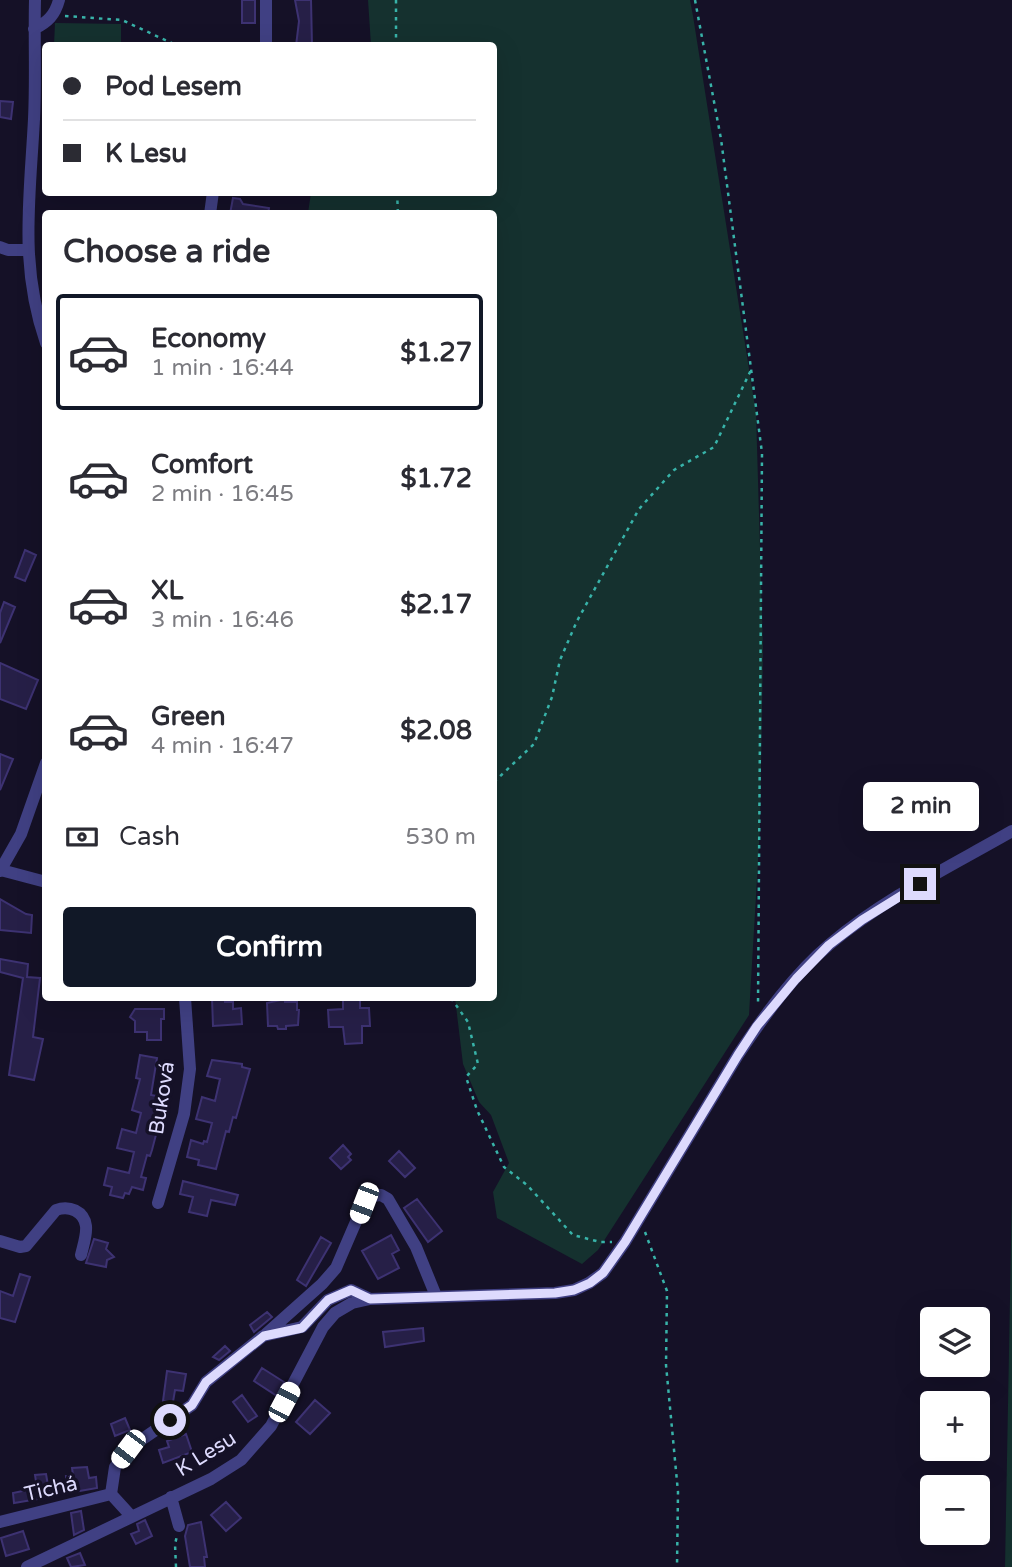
<!DOCTYPE html>
<meta charset="utf-8">
<style>
:root{--surface:#fff;--page:#f2f2f3;--text:#2b2b33;--muted:#7c7c81;--line:#e1e1e2;--accent:#111827}
body{margin:0;font-family:"Varela Round",sans-serif;background:var(--page);color:var(--text);height:100vh;display:flex;flex-direction:column;font-size:26px;white-space:nowrap}
*{box-sizing:border-box;margin:0}
p{font-size:23px;color:var(--muted)}
.icon{flex:none;width:38px;height:38px;fill:none;stroke:currentColor;stroke-width:2;stroke-linecap:round;stroke-linejoin:round}
.map{position:relative;flex:1;overflow:hidden}
.details{position:absolute;left:42px;top:210px;width:455px;height:791px;display:flex;flex-direction:column;background:var(--surface);border-radius:7px;box-shadow:0 7px 28px #0002}
.details>*{flex:none}
.banner{position:absolute;left:42px;top:42px;width:455px;height:154px;border-radius:7px;box-shadow:0 7px 28px #0002;display:grid;align-content:center;height:154px;padding:0 21px;background:var(--surface)}
.fabs{position:absolute;left:920px;top:1307px;display:grid;gap:14px}
.fabs a{display:grid;place-items:center;width:70px;height:70px;border-radius:7px;background:var(--surface);box-shadow:0 7px 28px #0002;font-size:35px}
.end{position:absolute;width:32px;height:32px;margin:-16px;border:9px solid #dddafd;background:#111;box-shadow:0 0 0 4px #111}
.from{border-radius:50%}
.bubble{position:absolute;height:49px;border-radius:7px;background:var(--surface);box-shadow:0 7px 28px #0002;font-size:23px;font-weight:700;line-height:49px;text-align:center}
.car{position:absolute;width:21px;height:42px;margin:-21px -10px;border-radius:9px;box-shadow:0 0 5px 2px #0007;background:linear-gradient(#fff 24%,#345 0 40%,#fff 0 76%,#345 0 86%,#fff 0)}
.banner b{display:flex;align-items:center;gap:24px;height:66px;font-size:26px}
.banner b+b{border-top:2px solid var(--line)}
.banner i{width:18px;height:18px;background:var(--text)}
ul{padding:0;list-style:none}
li{display:flex;align-items:center;gap:21px;height:116px;margin:0 14px 10px;padding:0 7px;border:4px solid transparent;border-radius:7px}
li div{flex:1}
li b{display:block;font-size:26px}
li em{font-style:normal;font-weight:700}
li.on{border-color:var(--accent)}
li>.icon{width:63px;height:63px;stroke-width:1.5}
h2{padding:0 21px;font-size:32px;line-height:84px}
.pay{display:flex;align-items:center;gap:18px;height:77px;padding:0 21px;font-size:26px}
.pay p{margin-inline-start:auto}
.cta{display:flex;gap:14px;margin-top:auto;padding:14px 21px}
.cta a{flex:1;height:80px;border-radius:7px;background:var(--accent);color:#fff;font-size:28px;font-weight:700;line-height:80px;text-align:center}
.map>svg:first-child{display:block}
.green{fill:#15312f}
.building{fill:#261f47;stroke:#3d3272;stroke-width:2}
.lines{fill:none;stroke-linecap:round;stroke-linejoin:round}
.path{stroke:#38b3a9;stroke-width:2.5;stroke-dasharray:3.5 5;stroke-linecap:butt}
.minor{stroke:#404083;stroke-width:12}
.route{stroke:#dddafd;stroke-width:9}
.labels{text-anchor:middle;dominant-baseline:central;stroke-width:7;stroke-linejoin:round;paint-order:stroke}
.street-label{font-size:21px;fill:#dddafd;stroke:#151127}
</style>
<div class="map">
<svg width="1012" height="1567" viewBox="0 0 1012 1567">
<rect width="100%" height="100%" fill="#151127"/>
<path class="green" d="M368 0H690L693 16 756 413 763 648 760 827 749 1015 598 1250 582 1264 497 1218 493 1192 509 1163 491 1115 479 1102 463 1064 455 998H494V214L308 213 311 193 494 192V46L371 45Z
M55 23 121 24V45H54Z
M1012 1190V1567H1005Z"/>
<path class="building" d="M242 0H255V23H242Z
M295 0H311L312 46H296L299 21Z
M0 101 13 102 11 119 0 117Z
M233 198 240 199 243 204 269 208 268 214H230Z
M25 550 36 555 25 581 15 577Z
M4 602 15 607 0 643V613Z
M0 663 38 680 26 709 0 699Z
M0 754 13 759 0 790Z
M0 899 26 914 32 915 31 933 0 930Z
M0 959 28 964 27 977 40 978 33 1037 43 1039 34 1080 9 1075 23 978 0 972Z
M212 998H225V1002H233V1009L241 1008 242 1024 213 1026Z
M343 998H360V1008H369L370 1026H362V1043L345 1044 343 1027H329L328 1010 343 1009Z
M285 999V1002H297V1010H299L298 1025 286 1026V1029H278L277 1026H268L267 1003Z
M135 1009H164V1019H161V1040H147V1032H135V1021L130 1017Z
M140 1055 157 1058 151 1095 162 1097 160 1103 164 1104 152 1150 150 1156 147 1155 141 1177 146 1178 143 1190 132 1187 129 1194 125 1193 123 1198 110 1195 112 1187 104 1185 108 1168 129 1173 134 1152 117 1148 122 1129 136 1133 141 1113 132 1110 140 1079 136 1078Z
M212 1060 242 1064V1067L250 1069 236 1118 233 1117 229 1132 226 1131 216 1169 198 1165 199 1160 187 1157 191 1140 203 1144 204 1141 207 1142 212 1123 196 1119 202 1097 215 1101 220 1079 207 1076Z
M343 1145 351 1154 348 1157 351 1160 341 1169 330 1158Z
M399 1151 415 1168 405 1177 389 1161Z
M183 1181 238 1195 235 1205 211 1200 207 1216 189 1212 193 1197 180 1194Z
M417 1199 442 1231 428 1242 404 1208Z
M391 1235 399 1250 392 1254 399 1268 378 1279 362 1251Z
M321 1237 331 1243 306 1286 297 1280Z
M94 1239 108 1243 106 1249 114 1257 107 1260 106 1267 86 1263Z
M20 1274 30 1277 15 1322 0 1318V1291L13 1296Z
M267 1312 272 1317 254 1332 250 1325Z
M423 1328 424 1341 385 1347 383 1332Z
M225 1346 230 1351 219 1360 213 1357Z
M262 1368 284 1382 277 1396 254 1381Z
M167 1371 186 1374 183 1391 175 1390 173 1402 163 1401Z
M242 1395 257 1416 248 1422 233 1402Z
M315 1400 330 1413 310 1434 296 1422Z
M125 1418 130 1430 115 1436 111 1424Z
M186 1434 192 1452 163 1463 159 1450 169 1447 167 1441Z
M87 1467 89 1478 96 1477 97 1488 68 1493 66 1476 73 1475 72 1468Z
M46 1474 50 1497 14 1503 13 1493 37 1488 35 1475Z
M226 1502 241 1518 226 1531 211 1515Z
M81 1511 84 1530 74 1535 71 1513Z
M145 1520 152 1536 136 1544 131 1534 139 1531 137 1524Z
M201 1522 207 1557H204L205 1567H190L185 1536 188 1525Z
M23 1531 29 1549 6 1556 1 1538Z
M80 1553 85 1565 71 1567 67 1558Z"/>
<g class="lines">
<path class="path" d="M396 0V46
M695 0 721 139 762 453 758 1005
M65 16 122 20 178 46
M397 192 398 214
M494 782 534 744 552 697 560 660 577 621 639 509 674 470 714 447 751 370
M451 998 468 1022 478 1064 466 1077 477 1110 504 1167 527 1185 573 1235 600 1242H612
M645 1232 667 1291 666 1365 678 1492 677 1567
M176 1567 175 1544 177 1536"/>
<path class="minor" d="M35 0C34 40 36 79 34 119 30 198 19 265 46 343
M34 29C48 22 55 15 59 0
M266 46V0
M210 214 213 192
M0 247 8 250H27
M1 870 46 882
M0 871 21 834 46 763
M158 1203 184 1114 190 1069 185 998
M0 1241 20 1247 26 1246 56 1210C69 1205 84 1211 86 1226 87 1235 83 1246 81 1255
M266 1334 322 1284 336 1268 364 1203 372 1196 381 1195 388 1199 416 1247 436 1296
M171 1497 179 1526
M131 1516 111 1494 115 1467 128 1449 192 1405 206 1382 263 1336 302 1327 328 1300 351 1290 370 1299
M0 1522 111 1494
M27 1567 211 1479 241 1460 271 1426 323 1327 335 1313 352 1303 370 1299 555 1293 574 1290 589 1283 603 1273 625 1242 738 1055C764 1016 794 974 830 944 885 898 951 866 1012 831"/>
</g>
<g class="lines">
<path class="route" d="M170 1420 192 1405 206 1382 264 1336 302 1328 328 1300 351 1290 370 1299 555 1293 574 1290 590 1283 603 1273 625 1242 738 1055 757 1026 796 979 829 945 862 920 920 884"/>
</g>
<g class="labels">
<g class="street-label">
<text transform="translate(162 1098) rotate(-81)">Buková</text>
<text transform="translate(206 1454) rotate(-32)">K Lesu</text>
<text transform="translate(51 1489) rotate(-13)">Tichá</text>
</g>
</g>
</svg>
<div class="fabs">
<a><svg class="icon" aria-label="layers" viewBox="0 0 24 24"><path d="M12 4l9 5-9 5-9-5zM3 14l9 5 9-5"/></svg></a>
<a>+</a>
<a>−</a>
</div>
<i class="end from" style="left:170px;top:1420px"></i>
<i class="end" style="left:920px;top:884px"></i>
<div class="bubble" style="left:863px;top:782px;width:116px">2 min</div>
<i class="car" style="left:364px;top:1203px;rotate:201deg"></i>
<i class="car" style="left:284px;top:1402px;rotate:28deg"></i>
<i class="car" style="left:128px;top:1449px;rotate:217deg"></i>
<div class="banner">
<b><i class="from"></i>Pod Lesem</b>
<b><i></i>K Lesu</b>
</div>
<section class="details">
<h2>Choose a ride</h2>
<ul>
<li class="on"><svg class="icon" aria-label="car" viewBox="0 0 24 24"><path d="M5 17H2v-5l4-1 3-4h7l3 4 3 1v5h-3M9 17h6M6 11h13"/><circle cx="7" cy="17" r="2"/><circle cx="17" cy="17" r="2"/></svg><div><b>Economy</b><p>1 min · 16:44</p></div><em>$1.27</em></li>
<li><svg class="icon" aria-label="car" viewBox="0 0 24 24"><path d="M5 17H2v-5l4-1 3-4h7l3 4 3 1v5h-3M9 17h6M6 11h13"/><circle cx="7" cy="17" r="2"/><circle cx="17" cy="17" r="2"/></svg><div><b>Comfort</b><p>2 min · 16:45</p></div><em>$1.72</em></li>
<li><svg class="icon" aria-label="car" viewBox="0 0 24 24"><path d="M5 17H2v-5l4-1 3-4h7l3 4 3 1v5h-3M9 17h6M6 11h13"/><circle cx="7" cy="17" r="2"/><circle cx="17" cy="17" r="2"/></svg><div><b>XL</b><p>3 min · 16:46</p></div><em>$2.17</em></li>
<li><svg class="icon" aria-label="car" viewBox="0 0 24 24"><path d="M5 17H2v-5l4-1 3-4h7l3 4 3 1v5h-3M9 17h6M6 11h13"/><circle cx="7" cy="17" r="2"/><circle cx="17" cy="17" r="2"/></svg><div><b>Green</b><p>4 min · 16:47</p></div><em>$2.08</em></li>
</ul>
<div class="pay"><svg class="icon" aria-label="cash" viewBox="0 0 24 24"><path d="M3 7h18v10H3z"/><circle cx="12" cy="12" r="2"/></svg>Cash<p>530 m</p></div>
<div class="cta"><a>Confirm</a></div>
</section>
</div>
